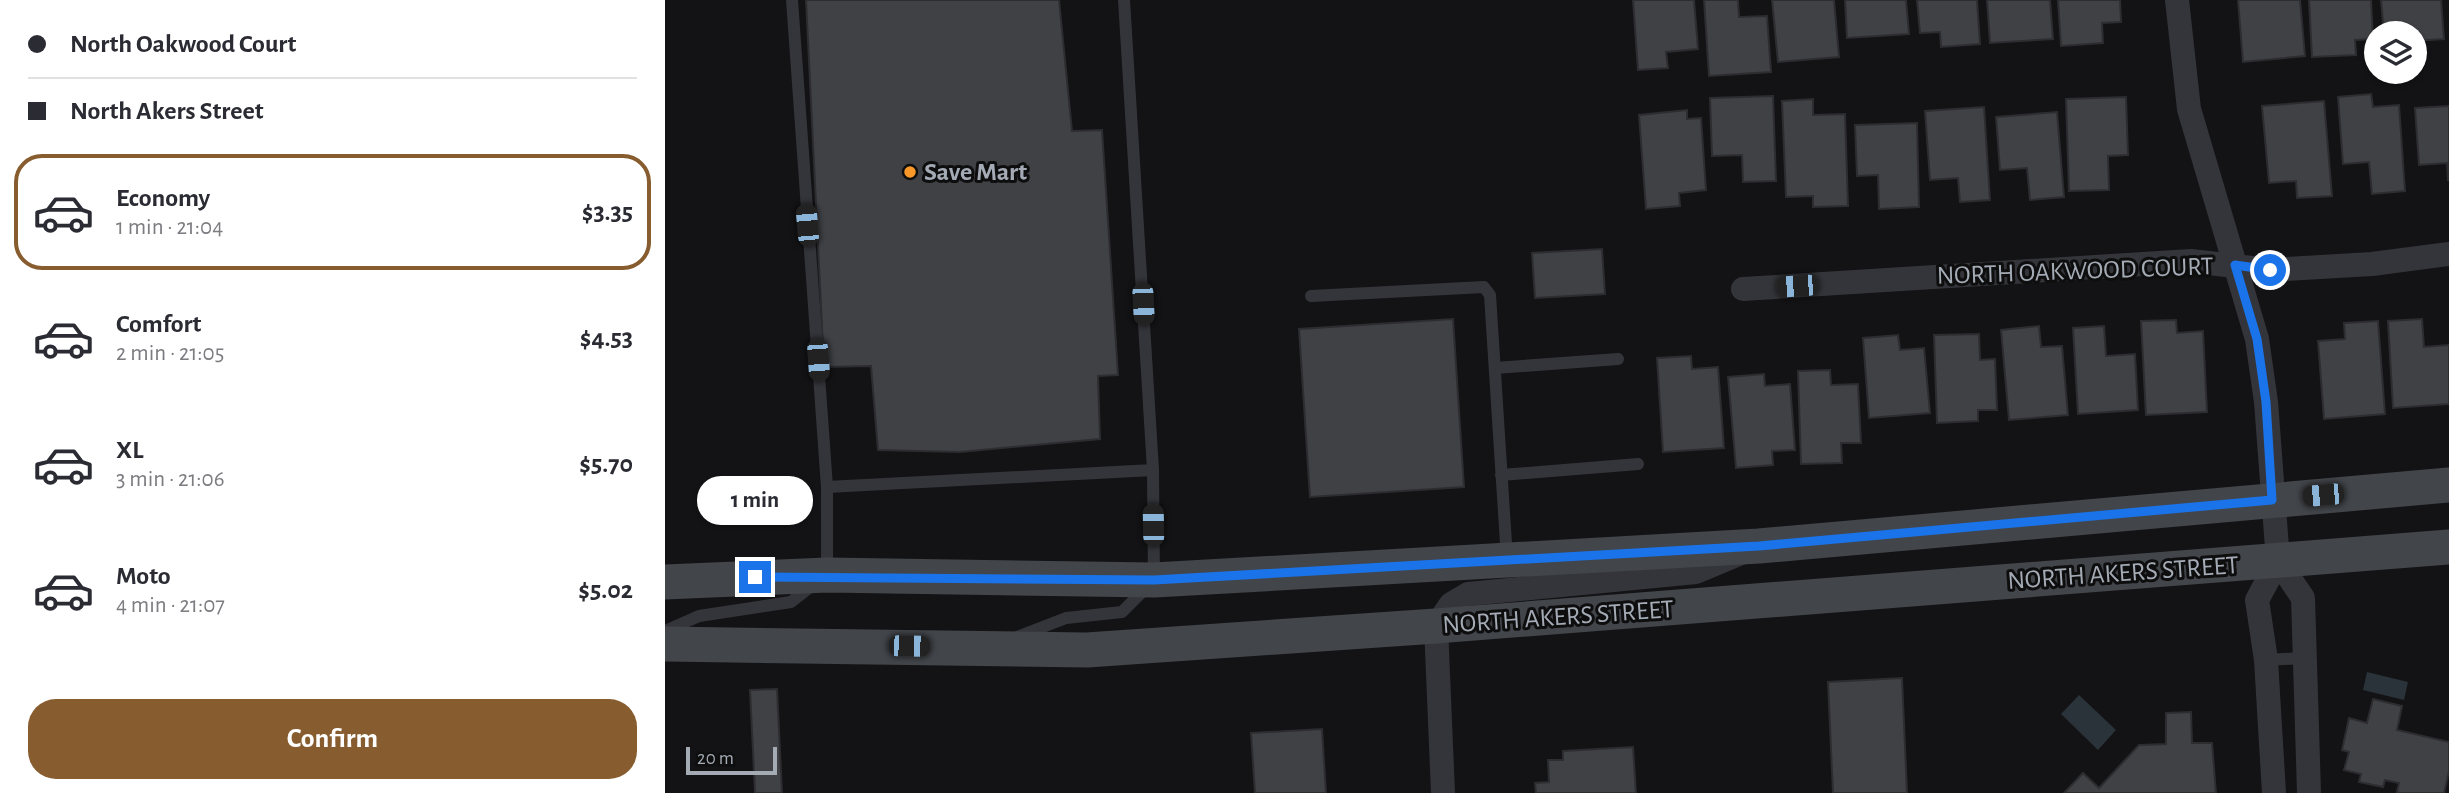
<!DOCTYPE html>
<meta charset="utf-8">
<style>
:root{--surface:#fff;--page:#f2f2f3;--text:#2b2b33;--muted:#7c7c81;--line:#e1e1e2;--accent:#875c2e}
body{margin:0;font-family:"Alegreya Sans",sans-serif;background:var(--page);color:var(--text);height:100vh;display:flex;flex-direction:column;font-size:26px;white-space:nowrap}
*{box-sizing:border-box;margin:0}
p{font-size:23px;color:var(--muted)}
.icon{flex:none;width:38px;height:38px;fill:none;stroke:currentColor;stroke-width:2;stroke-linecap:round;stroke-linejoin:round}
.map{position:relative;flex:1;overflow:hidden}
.sheet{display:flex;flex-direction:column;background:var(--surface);width:665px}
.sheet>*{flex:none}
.hud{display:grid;align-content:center;height:154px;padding:0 28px;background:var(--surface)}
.buttons{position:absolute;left:1699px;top:21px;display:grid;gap:14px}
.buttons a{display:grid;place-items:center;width:63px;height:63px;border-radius:50%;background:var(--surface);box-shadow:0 2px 5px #0004;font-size:35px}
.scale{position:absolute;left:21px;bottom:18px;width:91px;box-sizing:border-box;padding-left:7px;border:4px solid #a4abb5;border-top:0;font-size:19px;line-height:24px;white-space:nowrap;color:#a4abb5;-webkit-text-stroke:5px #0e0e0f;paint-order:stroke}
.end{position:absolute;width:32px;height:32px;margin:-16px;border:9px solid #1a73e8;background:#fff;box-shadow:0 0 0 4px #fff}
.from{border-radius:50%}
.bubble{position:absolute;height:49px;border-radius:24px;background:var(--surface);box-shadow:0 2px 5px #0004;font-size:23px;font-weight:700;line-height:49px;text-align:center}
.car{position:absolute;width:21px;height:42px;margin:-21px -10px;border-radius:9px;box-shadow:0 0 5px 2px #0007;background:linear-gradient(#222 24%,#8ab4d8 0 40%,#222 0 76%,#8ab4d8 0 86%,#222 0)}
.hud b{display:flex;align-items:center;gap:24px;height:66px;font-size:26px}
.hud b+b{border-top:2px solid var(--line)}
.hud i{width:18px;height:18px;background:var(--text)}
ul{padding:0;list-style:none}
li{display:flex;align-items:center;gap:21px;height:116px;margin:0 14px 10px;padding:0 14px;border:4px solid transparent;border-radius:28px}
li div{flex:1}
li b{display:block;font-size:26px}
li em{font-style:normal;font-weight:700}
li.selected{border-color:var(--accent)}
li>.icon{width:63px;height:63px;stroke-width:1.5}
.primary-button{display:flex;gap:14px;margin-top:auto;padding:14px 28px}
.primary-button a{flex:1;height:80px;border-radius:28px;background:var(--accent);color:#fff;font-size:28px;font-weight:700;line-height:80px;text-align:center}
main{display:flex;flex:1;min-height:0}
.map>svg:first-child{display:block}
.water{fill:#293339}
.building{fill:#3f4145;stroke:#2d2d31;stroke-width:2}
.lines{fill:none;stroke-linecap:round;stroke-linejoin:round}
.service{stroke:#34353a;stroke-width:12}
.minor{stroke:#34353a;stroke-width:24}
.secondary{stroke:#42454a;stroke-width:35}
.route{stroke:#1a73e8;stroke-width:9}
.poi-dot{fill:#f89828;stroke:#0e0e0f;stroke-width:2.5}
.labels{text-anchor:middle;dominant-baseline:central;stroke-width:6;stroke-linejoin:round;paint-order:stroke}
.poi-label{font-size:26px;font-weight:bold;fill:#a4abb5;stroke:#0e0e0f;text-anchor:start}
.street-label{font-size:26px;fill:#a4abb5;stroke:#0e0e0f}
</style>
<main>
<section class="sheet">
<div class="hud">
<b><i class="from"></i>North Oakwood Court</b>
<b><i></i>North Akers Street</b>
</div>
<ul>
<li class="selected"><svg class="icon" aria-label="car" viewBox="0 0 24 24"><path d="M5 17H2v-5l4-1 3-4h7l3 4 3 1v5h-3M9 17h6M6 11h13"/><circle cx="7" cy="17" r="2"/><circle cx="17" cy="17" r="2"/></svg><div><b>Economy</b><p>1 min · 21:04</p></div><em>$3.35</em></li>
<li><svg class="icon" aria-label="car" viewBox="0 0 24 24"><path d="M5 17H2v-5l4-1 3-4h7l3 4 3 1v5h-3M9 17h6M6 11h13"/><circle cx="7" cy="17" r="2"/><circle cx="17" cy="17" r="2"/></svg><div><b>Comfort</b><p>2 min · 21:05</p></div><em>$4.53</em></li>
<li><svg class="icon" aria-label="car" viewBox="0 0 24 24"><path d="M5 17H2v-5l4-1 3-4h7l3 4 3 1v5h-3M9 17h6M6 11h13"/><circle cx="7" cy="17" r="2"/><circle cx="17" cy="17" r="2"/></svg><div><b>XL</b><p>3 min · 21:06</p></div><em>$5.70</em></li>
<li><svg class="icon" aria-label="car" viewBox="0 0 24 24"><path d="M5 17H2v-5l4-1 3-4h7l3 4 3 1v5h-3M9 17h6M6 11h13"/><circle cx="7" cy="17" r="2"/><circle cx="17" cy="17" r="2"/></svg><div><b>Moto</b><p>4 min · 21:07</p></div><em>$5.02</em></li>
</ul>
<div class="primary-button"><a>Confirm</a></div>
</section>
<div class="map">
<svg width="1784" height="793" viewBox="0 0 1784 793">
<rect width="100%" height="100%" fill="#131315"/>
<path class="water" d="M1702 672 1743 682 1739 700 1698 690Z
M1414 695 1451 730 1433 750 1396 714Z"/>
<path class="building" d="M141 0H394L407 131 437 130 453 375 433 376 435 439 295 452 213 450 206 366 159 367Z
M968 0H1029L1033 49 1001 52 1003 68 973 70Z
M1039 0H1073L1074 17 1102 16 1106 72 1044 76Z
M1107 0H1169L1174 57 1113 62Z
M1180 0H1241L1244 34 1182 38Z
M1252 0H1312L1315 44 1276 47 1275 32 1255 33Z
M1322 0H1385L1388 39 1325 43Z
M1393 0H1455L1456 22 1437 23 1438 43 1396 46Z
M1573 0H1635L1640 56 1578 62Z
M1644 0H1706L1708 39 1690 40 1691 55 1647 57Z
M1716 0H1776L1779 39 1750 41V33H1719Z
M1706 94 1708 107 1734 105 1740 191 1707 194 1704 162 1678 164 1673 97Z
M1108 96 1111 181 1078 182 1077 155 1047 156 1045 98Z
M1461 97 1463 155 1443 156 1444 190 1404 191 1401 99Z
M1148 99V115L1180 114 1183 206 1148 207V196L1121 197 1117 101Z
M1659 101 1667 196 1632 198 1631 181 1604 183 1597 106Z
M1784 106V180H1783L1782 163 1754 165 1750 108Z
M1319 107 1325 200 1295 202 1293 178 1265 180 1260 111Z
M1022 110V119L1036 118 1041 190 1014 193 1015 206 981 209 974 115Z
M1392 112 1399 197 1365 200 1362 168 1335 170 1331 117Z
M1252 123 1254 207 1214 209 1213 175 1192 176 1190 125Z
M937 249 940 294 870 298 867 253Z
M788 319 799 487 645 497 634 329Z
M1757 319 1759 347 1784 345V404L1728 408 1723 321Z
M1511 320 1512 333 1538 331 1542 412 1481 415 1476 321Z
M1713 321 1720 414 1659 419 1653 341 1680 339 1679 323Z
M1374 326 1376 347 1397 346 1403 415 1344 420 1336 330Z
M1439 326 1441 356 1470 354 1473 410 1413 414 1408 328Z
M1314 334 1315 360 1330 359 1332 410H1313V421L1272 423 1269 335Z
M1233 335 1235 350 1259 348 1265 413 1204 418 1198 338Z
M1026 356 1027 369 1053 367 1059 448 998 452 992 358Z
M1165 370 1166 385 1193 384 1196 443H1176L1177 463 1136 464 1133 371Z
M1099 374 1100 386 1125 384 1130 450 1107 451 1108 465 1071 468 1063 377Z
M1237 678 1242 793H1168L1163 682Z
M112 689 117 793H90L85 690Z
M1708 699 1737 706 1732 730 1784 742V771L1779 793H1735L1732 792 1734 783 1720 780 1718 787 1694 782 1696 774 1679 770 1684 752 1677 750 1684 718 1702 723Z
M1526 712 1527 743H1547L1551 793H1399L1418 773 1434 788 1474 745 1501 744V713Z
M657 729 661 793H590L586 733Z
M968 747 971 793H871L870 783 884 782 883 760H898V751Z"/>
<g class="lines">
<path class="service" d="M127 0 162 487V572
M646 296 819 287 825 295 842 559
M830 368 953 359
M836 475 973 464
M162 487 488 470
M0 631 34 616 126 602 149 584
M352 637 401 618 457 612 489 580 488 470 459 0
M1601 660 1637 658"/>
<path class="minor" d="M1512 0 1524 109 1592 339 1601 402 1613 561 1638 598 1644 793
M1078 289 1526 261 1605 270 1707 264 1784 254
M778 793 771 626 786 604 803 594 1031 572 1074 554
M1609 793 1601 660 1592 600 1613 561"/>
<path class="secondary" d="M0 582 162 575 489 580 1094 546 1784 485
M0 644 422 650 771 626 1784 547"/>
</g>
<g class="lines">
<path class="route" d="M90 577 489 580 1094 546 1607 500 1601 402 1592 339 1570 265 1605 270"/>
</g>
<circle class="poi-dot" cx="245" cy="172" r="7"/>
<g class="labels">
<g class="poi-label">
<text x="259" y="172">Save Mart</text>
</g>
<g class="street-label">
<text transform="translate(1410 271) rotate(-2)">NORTH OAKWOOD COURT</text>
<text transform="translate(1458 573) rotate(-4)">NORTH AKERS STREET</text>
<text transform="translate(893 617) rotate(-4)">NORTH AKERS STREET</text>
</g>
</g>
</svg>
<div class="buttons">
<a><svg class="icon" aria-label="layers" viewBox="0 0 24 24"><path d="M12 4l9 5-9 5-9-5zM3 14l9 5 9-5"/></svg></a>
</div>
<div class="scale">20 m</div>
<i class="end from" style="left:1605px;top:270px"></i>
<i class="end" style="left:90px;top:577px"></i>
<div class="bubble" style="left:32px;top:476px;width:116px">1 min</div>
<i class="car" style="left:142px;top:225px;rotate:355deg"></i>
<i class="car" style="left:1132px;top:286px;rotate:266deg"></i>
<i class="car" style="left:478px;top:304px;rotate:177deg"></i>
<i class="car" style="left:153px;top:360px;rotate:176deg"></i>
<i class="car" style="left:1658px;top:495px;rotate:265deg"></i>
<i class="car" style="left:488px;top:525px;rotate:359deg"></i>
<i class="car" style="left:244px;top:646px;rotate:91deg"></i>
</div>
</main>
